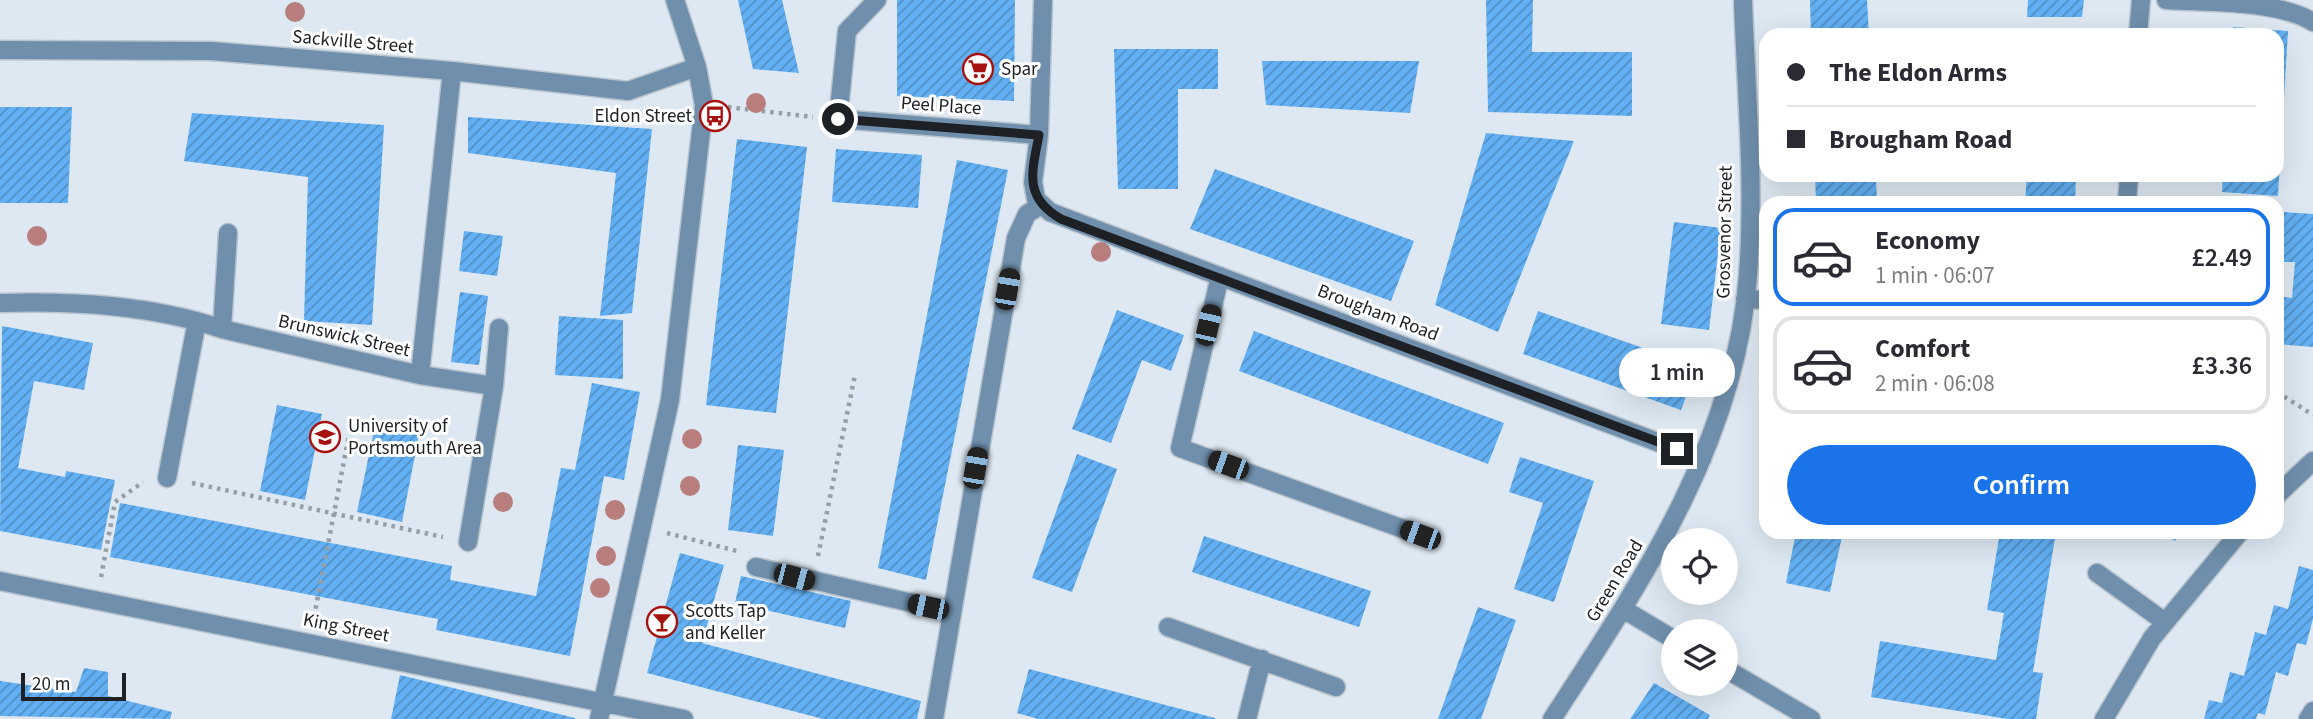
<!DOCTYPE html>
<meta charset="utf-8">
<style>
:root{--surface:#fff;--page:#f2f2f3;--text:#2b2b33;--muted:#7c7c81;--line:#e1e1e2;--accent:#1a73e8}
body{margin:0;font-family:"Source Sans 3",sans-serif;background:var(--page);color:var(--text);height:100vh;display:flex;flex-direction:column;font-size:26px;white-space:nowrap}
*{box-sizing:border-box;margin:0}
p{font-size:23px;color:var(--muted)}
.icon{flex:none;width:38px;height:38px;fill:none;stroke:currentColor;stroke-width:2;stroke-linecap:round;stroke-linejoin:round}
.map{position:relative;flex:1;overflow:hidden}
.details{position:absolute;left:1759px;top:196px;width:525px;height:343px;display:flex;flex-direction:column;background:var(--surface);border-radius:21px;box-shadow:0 7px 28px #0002}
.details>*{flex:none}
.hud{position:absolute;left:1759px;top:28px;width:525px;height:154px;border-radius:21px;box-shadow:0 7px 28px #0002;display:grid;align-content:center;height:154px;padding:0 28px;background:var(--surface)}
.controls{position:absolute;left:1661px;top:528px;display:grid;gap:14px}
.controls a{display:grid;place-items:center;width:77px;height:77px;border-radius:50%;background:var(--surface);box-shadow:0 7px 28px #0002;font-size:35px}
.scale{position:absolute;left:21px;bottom:18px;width:105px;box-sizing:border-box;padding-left:7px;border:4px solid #1d2024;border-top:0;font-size:19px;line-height:24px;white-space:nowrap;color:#1d2024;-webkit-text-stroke:5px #fff;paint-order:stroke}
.end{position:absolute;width:32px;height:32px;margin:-16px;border:9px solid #1d2024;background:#fff;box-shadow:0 0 0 4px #fff}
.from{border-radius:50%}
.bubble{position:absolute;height:49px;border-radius:24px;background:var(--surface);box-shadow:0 7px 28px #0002;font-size:23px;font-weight:600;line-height:49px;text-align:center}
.car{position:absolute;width:21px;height:42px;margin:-21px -10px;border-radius:9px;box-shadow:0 0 5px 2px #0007;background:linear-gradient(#222 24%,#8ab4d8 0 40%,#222 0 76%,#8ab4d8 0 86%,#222 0)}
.hud b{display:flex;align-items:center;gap:24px;height:66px;font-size:26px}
.hud b+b{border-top:2px solid var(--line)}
.hud i{width:18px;height:18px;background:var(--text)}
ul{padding:12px 0 0;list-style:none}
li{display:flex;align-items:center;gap:21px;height:98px;margin:0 14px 10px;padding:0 14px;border:4px solid var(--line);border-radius:21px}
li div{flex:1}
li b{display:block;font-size:26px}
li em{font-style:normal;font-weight:600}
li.on{border-color:var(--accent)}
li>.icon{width:63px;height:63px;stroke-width:1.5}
.primary-button{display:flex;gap:14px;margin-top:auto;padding:14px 28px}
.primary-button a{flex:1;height:80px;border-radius:42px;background:var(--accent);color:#fff;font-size:28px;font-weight:600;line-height:80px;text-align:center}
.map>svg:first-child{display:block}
.building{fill:url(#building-hatch)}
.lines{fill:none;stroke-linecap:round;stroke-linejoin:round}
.minor-casing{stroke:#bac4cd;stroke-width:21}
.path{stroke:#969ea6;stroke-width:4.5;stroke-dasharray:3.5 5;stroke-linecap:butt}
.minor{stroke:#6f8fac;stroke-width:18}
.tree{fill:#b87d7d}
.route{stroke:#1d2024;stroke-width:9}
.labels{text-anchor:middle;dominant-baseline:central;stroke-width:6;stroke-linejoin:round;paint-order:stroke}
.street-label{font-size:19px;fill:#1d2024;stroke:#fff}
.poi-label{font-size:19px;fill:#1d2024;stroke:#fff;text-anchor:start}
</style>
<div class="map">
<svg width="2313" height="719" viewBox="0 0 2313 719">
<defs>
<pattern id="building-hatch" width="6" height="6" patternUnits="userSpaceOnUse" patternTransform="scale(1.75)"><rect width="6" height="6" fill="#62b0f3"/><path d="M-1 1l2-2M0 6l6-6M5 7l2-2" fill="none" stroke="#508fc5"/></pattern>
</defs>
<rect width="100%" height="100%" fill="#dde8f2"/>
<path class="building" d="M738 0H782L799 73 753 69Z
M897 0H1015L1014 101 897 96Z
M1486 0H1533L1532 52H1632V116L1488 112Z
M1810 0H1867L1869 35H1811Z
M2028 0H2084L2082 17H2027Z
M2233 27 2288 31 2278 196 2222 192 2223 175H2277V35H2232Z
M1114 49H1218V89H1178V189H1118Z
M1262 61H1419L1410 113 1266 105Z
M0 107H72L68 203H0Z
M192 113 384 125 372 325 304 321 308 177 184 161Z
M468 117 652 129 632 313 600 316 616 173 468 153Z
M1486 133 1574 141 1498 332 1435 305Z
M737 139 807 147 776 413 706 405Z
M836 149 922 155 918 208 832 202Z
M957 160 1008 170 926 580 878 568Z
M1215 169 1414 241 1391 301 1190 229Z
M1815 175H1876L1877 203H1816Z
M2027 175H2076L2075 203H2025Z
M2284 212 2313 214V347L2277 344V296L2292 298 2295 262H2280Z
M1674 222 1721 228 1709 330 1661 324Z
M464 231 503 236 497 276 459 271Z
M460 292 488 296 479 365 451 362Z
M1117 310 1184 335 1171 371 1142 360 1111 443 1072 429Z
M1538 311 1697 367 1681 410 1523 354Z
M559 316 623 320V379L555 375Z
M2 326 93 343 84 390 34 381 18 468 65 477 66 471 115 480 101 550 0 531Z
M1254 331 1504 423 1488 464 1239 371Z
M592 383 640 392 624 480 604 476 570 656 436 630 438 619 110 557 120 503 452 566 450 580 536 596 561 468 575 470Z
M277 405 322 414 305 500 260 491Z
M375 426 419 435 402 522 357 512Z
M738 445 784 450 773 536 728 530Z
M1077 454 1117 469 1072 592 1032 578Z
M1520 457 1594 481 1554 602 1514 589 1543 503 1509 492Z
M1796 532H1843L1830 592 1786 583Z
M2000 532H2056L2033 672 2043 673 2036 719H2008L1871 697 1880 641 1996 660 2004 613 1987 610Z
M2162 532H2181L2175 541Z
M1204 536 1371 591 1359 627 1192 572Z
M680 553 724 565 702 643 921 701 917 719H823L647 673Z
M2299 566 2313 570V619L2306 645 2297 643 2288 676 2276 672 2265 715 2258 713 2256 719H2204L2209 700 2222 703 2230 672 2244 676 2255 632 2266 635 2274 605 2288 609Z
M741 576 851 601 845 628 735 603Z
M1478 607 1516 620 1481 719H1438Z
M84 668 108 672V696L172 712 170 719 0 716V681L76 692Z
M1029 669 1215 718V719H1038L1017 713Z
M400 675 575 718V719H391Z
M1654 683 1710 715 1708 719H1630Z"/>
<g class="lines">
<g class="minor-casing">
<path id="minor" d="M877 0 847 31 838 119 1039 135
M1043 0 1039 135 1033 182 1036 199 1050 212 1702 459
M2166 0C2209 3 2277 0 2313 22
M2138 35 2141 0
M0 50 211 51 452 71 628 91 697 67
M2127 203 2129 175
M1220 276 1180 448 1420 535
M1745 299 1766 300
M0 303C74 301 152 305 222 329L420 375 452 71
M222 329 228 233
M420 375 494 386
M167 478 197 321
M2277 495 2313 461
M468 542 494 386 499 328
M756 567 951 612
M2097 573 2165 622
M0 581 684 719
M1623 609 1673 639
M1168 627 1336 687
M1726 669 1811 719
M599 719 670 400 704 105 697 67 675 0
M934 719 1016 238 1027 214 1041 205
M1247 719 1262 659
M1552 719C1641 582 1736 443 1748 275 1755 184 1746 91 1743 0
M2104 719 2152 638 2240 532
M2308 719 2313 711"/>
</g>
<path class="path" d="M728 107 813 117
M2277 392 2313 415
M192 483 443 537
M667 533 737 551
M818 556 855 375
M101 577 115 502 143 482
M314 617 349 435"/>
<use href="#minor" class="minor"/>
</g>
<g class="tree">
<circle cx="295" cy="12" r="10"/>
<circle cx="756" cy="103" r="10"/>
<circle cx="37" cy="236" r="10"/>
<circle cx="1101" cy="252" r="10"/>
<circle cx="692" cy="439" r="10"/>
<circle cx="690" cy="486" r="10"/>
<circle cx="503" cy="502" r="10"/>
<circle cx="615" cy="510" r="10"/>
<circle cx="606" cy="556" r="10"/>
<circle cx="600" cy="588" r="10"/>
</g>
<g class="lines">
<path class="route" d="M838 119 1039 135C1032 172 1023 197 1061 219L1677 449"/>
</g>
<defs>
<g id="supermarket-ring" transform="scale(1.575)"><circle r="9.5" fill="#fff" stroke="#a71210" stroke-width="1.5"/><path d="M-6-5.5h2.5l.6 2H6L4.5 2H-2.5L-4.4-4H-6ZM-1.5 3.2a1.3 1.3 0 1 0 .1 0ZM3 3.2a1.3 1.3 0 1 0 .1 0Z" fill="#a71210"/></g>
<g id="bus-ring" transform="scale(1.575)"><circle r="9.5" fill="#fff" stroke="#a71210" stroke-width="1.5"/><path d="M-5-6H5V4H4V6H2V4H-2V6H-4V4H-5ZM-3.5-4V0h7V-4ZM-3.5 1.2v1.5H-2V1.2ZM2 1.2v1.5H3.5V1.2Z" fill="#a71210"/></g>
<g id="university-ring" transform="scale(1.575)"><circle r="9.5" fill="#fff" stroke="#a71210" stroke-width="1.5"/><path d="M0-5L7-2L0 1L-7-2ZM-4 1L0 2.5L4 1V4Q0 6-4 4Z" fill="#a71210"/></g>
<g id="bar-ring" transform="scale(1.575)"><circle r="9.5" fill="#fff" stroke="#a71210" stroke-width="1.5"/><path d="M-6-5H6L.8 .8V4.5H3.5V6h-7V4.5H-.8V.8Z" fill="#a71210"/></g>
</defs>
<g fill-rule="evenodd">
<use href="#supermarket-ring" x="978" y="69"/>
<use href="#bus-ring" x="715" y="116"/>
<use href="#university-ring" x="325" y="437"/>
<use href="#bar-ring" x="662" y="622"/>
</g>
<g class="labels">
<g class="street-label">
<text transform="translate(353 42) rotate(5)">Sackville Street</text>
<text transform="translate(941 106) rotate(4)">Peel Place</text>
<text transform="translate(1725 232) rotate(-89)">Grosvenor Street</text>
<text transform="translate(1378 313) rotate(21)">Brougham Road</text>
<text transform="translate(344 336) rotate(13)">Brunswick Street</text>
<text transform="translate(1615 581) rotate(-59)">Green Road</text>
<text transform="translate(346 628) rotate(11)">King Street</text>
</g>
<g class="poi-label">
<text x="1001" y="69">Spar</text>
<text x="692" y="116" text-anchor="end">Eldon Street</text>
<text x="348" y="426">University of<tspan x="348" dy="22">Portsmouth Area</tspan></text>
<text x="685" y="611">Scotts Tap<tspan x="685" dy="22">and Keller</tspan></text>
</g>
</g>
</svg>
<div class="controls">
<a><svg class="icon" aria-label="locate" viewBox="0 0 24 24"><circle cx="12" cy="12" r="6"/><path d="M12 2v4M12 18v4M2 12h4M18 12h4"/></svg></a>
<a><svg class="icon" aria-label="layers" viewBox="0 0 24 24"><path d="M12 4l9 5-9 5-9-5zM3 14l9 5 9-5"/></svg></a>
</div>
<div class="scale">20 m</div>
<i class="end from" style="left:838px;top:119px"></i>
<i class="end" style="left:1677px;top:449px"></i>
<div class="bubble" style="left:1619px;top:348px;width:116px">1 min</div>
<i class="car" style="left:1007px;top:289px;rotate:10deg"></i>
<i class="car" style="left:1208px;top:325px;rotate:13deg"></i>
<i class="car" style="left:1228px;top:465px;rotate:290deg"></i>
<i class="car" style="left:975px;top:468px;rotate:10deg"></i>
<i class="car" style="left:1420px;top:535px;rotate:290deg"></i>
<i class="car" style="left:794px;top:577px;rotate:105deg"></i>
<i class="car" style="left:928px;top:607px;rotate:282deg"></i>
<div class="hud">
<b><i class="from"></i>The Eldon Arms</b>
<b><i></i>Brougham Road</b>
</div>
<section class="details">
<ul>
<li class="on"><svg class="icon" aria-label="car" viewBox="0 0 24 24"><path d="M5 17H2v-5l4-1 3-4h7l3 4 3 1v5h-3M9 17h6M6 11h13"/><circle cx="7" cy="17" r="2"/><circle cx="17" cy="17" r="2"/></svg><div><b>Economy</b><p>1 min · 06:07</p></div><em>£2.49</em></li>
<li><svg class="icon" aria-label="car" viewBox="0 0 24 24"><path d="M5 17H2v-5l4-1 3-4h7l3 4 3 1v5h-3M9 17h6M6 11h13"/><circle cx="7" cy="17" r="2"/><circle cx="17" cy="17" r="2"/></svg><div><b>Comfort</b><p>2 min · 06:08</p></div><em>£3.36</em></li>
</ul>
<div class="primary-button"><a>Confirm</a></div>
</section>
</div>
